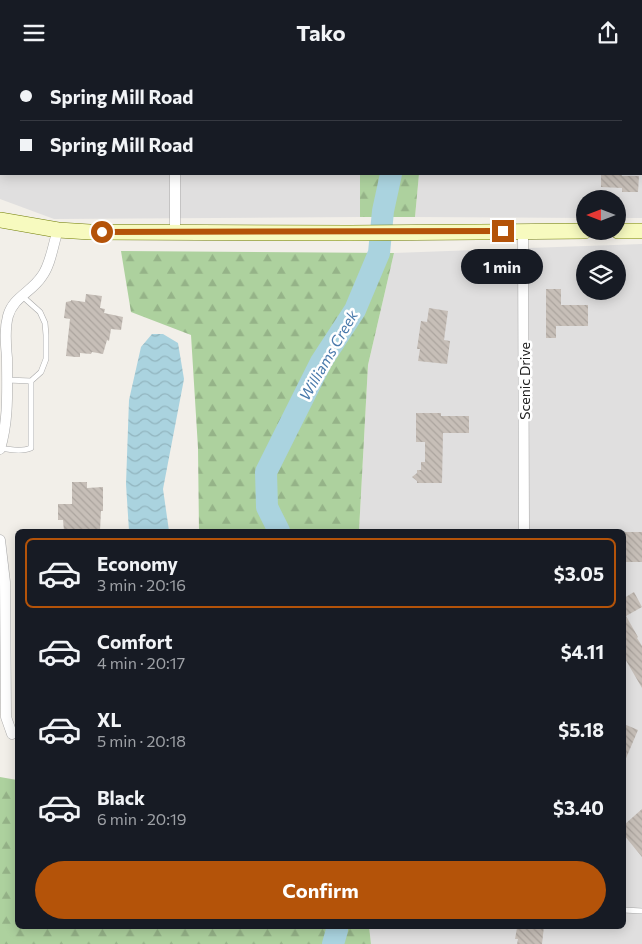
<!DOCTYPE html>
<meta charset="utf-8">
<style>
:root{--surface:#171b24;--page:#20242c;--text:#f1f3f6;--muted:#9ea1a6;--line:#363941;--accent:#b45309}
body{margin:0;font-family:Commissioner,sans-serif;background:var(--page);color:var(--text);height:100vh;display:flex;flex-direction:column;font-size:19px;white-space:nowrap}
*{box-sizing:border-box;margin:0}
p{font-size:16px;color:var(--muted)}
.icon{flex:none;width:28px;height:28px;fill:none;stroke:currentColor;stroke-width:2;stroke-linecap:round;stroke-linejoin:round}
.map{position:relative;flex:1;overflow:hidden}
.drawer{position:absolute;left:15px;top:464px;width:611px;height:400px;display:flex;flex-direction:column;background:var(--surface);border-radius:8px;box-shadow:0 2px 12px #0003}
.drawer>*{flex:none}
.banner{position:absolute;left:0px;top:0px;width:642px;height:110px;box-shadow:0 2px 12px #0003;display:grid;align-content:center;height:110px;padding:0 20px;background:var(--surface)}
.needle{width:32px;rotate:270deg}
.fabs{position:absolute;left:576px;top:125px;display:grid;gap:10px}
.fabs a{display:grid;place-items:center;width:50px;height:50px;border-radius:50%;background:var(--surface);box-shadow:0 2px 12px #0003;font-size:25px}
.end{position:absolute;width:22px;height:22px;margin:-11px;border:6px solid #b45309;background:#fff;box-shadow:0 0 0 2px #fff}
.from{border-radius:50%}
.bubble{position:absolute;height:35px;border-radius:18px;background:var(--surface);box-shadow:0 2px 12px #0003;font-size:16px;font-weight:700;line-height:35px;text-align:center}
.banner b{display:flex;align-items:center;gap:18px;height:48px;font-size:19px}
.banner b+b{border-top:1px solid var(--line)}
.banner i{width:12px;height:12px;background:var(--text)}
ul{padding:9px 0 0;list-style:none}
li{display:flex;align-items:center;gap:15px;height:70px;margin:0 10px 8px;padding:0 10px;border:2px solid transparent;border-radius:8px}
li div{flex:1}
li b{display:block;font-size:19px}
li em{font-style:normal;font-weight:700}
li.current{border-color:var(--accent)}
li>.icon{width:45px;height:45px;stroke-width:1.5}
.cta{display:flex;gap:10px;margin-top:auto;padding:10px 20px}
.cta a{flex:1;height:58px;border-radius:30px;background:var(--accent);color:#fff;font-size:20px;font-weight:700;line-height:58px;text-align:center}
header{display:flex;justify-content:space-between;align-items:center;height:65px;padding:0 20px;background:var(--surface);font-size:22px;font-weight:700}
.map>svg:first-child{display:block}
.residential{fill:#e0dfdf;fill-rule:evenodd}
.forest{fill:url(#forest-firs)}
.water{fill:url(#water-waves)}
.lines{fill:none;stroke-linecap:round;stroke-linejoin:round}
.river{stroke:#aad3df;stroke-width:22}
.building{fill:url(#building-back-hatch)}
.lane-casing{stroke:#a9a9a9;stroke-width:6}
.street-casing{stroke:#a9a9a9;stroke-width:11}
.secondary-casing{stroke:#707d05;stroke-width:16}
.lane{stroke:#fff;stroke-width:5}
.street{stroke:#fff;stroke-width:10}
.secondary{stroke:#f7fabf;stroke-width:15}
.route{stroke:#b45309;stroke-width:6}
.labels{text-anchor:middle;dominant-baseline:central;stroke-width:5;stroke-linejoin:round;paint-order:stroke}
.street-label{font-size:14px;fill:#222;stroke:#fff}
.water-label{font-size:15px;font-style:italic;fill:#4a7aab;stroke:#fff}
</style>
<header><svg class="icon" aria-label="menu" viewBox="0 0 24 24"><path d="M4 6h16M4 12h16M4 18h16"/></svg>Tako<svg class="icon" aria-label="share" viewBox="0 0 24 24"><path d="M12 15V3M7 8l5-5 5 5M5 13v7h14v-7"/></svg></header>
<div class="map">
<svg width="642" height="879" viewBox="0 0 642 879">
<defs>
<pattern id="forest-firs" width="22" height="20" patternUnits="userSpaceOnUse" patternTransform="scale(1.25)"><rect width="22" height="20" fill="#add19e"/><path d="M5 1l3.5 6h-7zM16 11l3.5 6h-7z" fill="#95b388"/></pattern>
<pattern id="water-waves" width="16" height="10" patternUnits="userSpaceOnUse" patternTransform="scale(1.25)"><rect width="16" height="10" fill="#aad3df"/><path d="M0 5q4-4 8 0t8 0" fill="none" stroke="#92b5bf"/></pattern>
<pattern id="building-back-hatch" width="6" height="6" patternUnits="userSpaceOnUse" patternTransform="scale(1.25)"><rect width="6" height="6" fill="#c7bfb8"/><path d="M-1 5l2 2M0 0l6 6M5-1l2 2" fill="none" stroke="#aba49e"/></pattern>
</defs>
<rect width="100%" height="100%" fill="#f2efe9"/>
<path class="residential" d="M0 0H360L1 1V109H360V152L54 154 0 134Z
M431 0H642V153H618V134H585V153L415 152 419 109H641V1H431Z
M642 179V879H371L369 861H624V466H359L368 300 394 188ZM585 194H618V226H585Z"/>
<path class="forest" d="M360 109H419L415 152H360Z
M121 186 394 188 368 300 359 466H199L198 383 191 270 131 247Z
M0 712 17 715 18 861H369L371 879H0Z"/>
<path class="water" d="M152 269H163L178 278 184 314 163 424 169 466H129L126 419 129 335 141 282Z"/>
<g class="lines">
<path class="river" d="M383 0 384 1
M279 466 267 442 266 407 321 297 355 245 379 188 383 146 391 109
M333 879 337 865 336 861"/>
</g>
<path class="building" d="M601 109H622V111H639L638 127H622V123L601 122Z
M546 224H561V240H588V261H556V273H546Z
M86 229 102 231 100 243 105 244 104 248 123 252 121 265 111 264 109 276 107 275 103 289 92 287 91 289 80 288V292H76L66 291 70 254 64 253 66 237 71 236V235L85 237Z
M429 243 448 246 444 275 450 276 447 299 418 296 420 284H417L421 256 427 257Z
M416 348H441V351H469V368H443L442 418H417V416L412 412 417 408V405H421V397H425V377H416Z
M72 417H87V423L103 422V446H101L100 466H64L63 455H58V439H72Z
M624 467H642V497H624Z
M634 527 642 542 626 551 638 572 637 573 642 581V623L624 592V533Z
M624 659 638 665 624 698Z
M642 744V792L624 770V760Z
M519 861H544L542 879H517L518 874H515L517 863H519Z"/>
<g class="lines">
<g class="lane-casing">
<path id="lane" d="M533 1 534 0
M7 315 31 316
M0 383C10 385 22 387 31 383V316L41 307 46 294V270L45 258 40 247 21 230
M624 845 642 846"/>
</g>
<g class="street-casing">
<path id="street" d="M175 1V0
M523 166 524 466
M175 168V109
M0 384C9 354 7 324 7 293 6 280 4 265 8 251 13 232 32 227 42 211 51 199 53 179 58 165
M0 475 5 517 6 652 12 669"/>
</g>
<g class="secondary-casing">
<path id="secondary" d="M0 155 58 165 90 167 350 168 585 166
M618 166H642"/>
</g>
<use href="#lane" class="lane"/>
<use href="#street" class="street"/>
<use href="#secondary" class="secondary"/>
</g>
<g class="lines">
<path class="route" d="M102 167 503 166"/>
</g>
<g class="labels">
<g class="street-label">
<text transform="translate(524 316) rotate(-90)">Scenic Drive</text>
</g>
<g class="water-label">
<text transform="translate(328 290) rotate(-60)">Williams Creek</text>
</g>
</g>
</svg>
<div class="fabs">
<a><svg class="needle" viewBox="-14 -14 28 28"><path d="M0-13l5 13h-10z" fill="#e53935"/><path d="M0 13l5-13h-10z" fill="#9ea1a6"/></svg></a>
<a><svg class="icon" aria-label="layers" viewBox="0 0 24 24"><path d="M12 4l9 5-9 5-9-5zM3 14l9 5 9-5"/></svg></a>
</div>
<i class="end from" style="left:102px;top:167px"></i>
<i class="end" style="left:503px;top:166px"></i>
<div class="bubble" style="left:461px;top:184px;width:82px">1 min</div>
<div class="banner">
<b><i class="from"></i>Spring Mill Road</b>
<b><i></i>Spring Mill Road</b>
</div>
<section class="drawer">
<ul>
<li class="current"><svg class="icon" aria-label="car" viewBox="0 0 24 24"><path d="M5 17H2v-5l4-1 3-4h7l3 4 3 1v5h-3M9 17h6M6 11h13"/><circle cx="7" cy="17" r="2"/><circle cx="17" cy="17" r="2"/></svg><div><b>Economy</b><p>3 min · 20:16</p></div><em>$3.05</em></li>
<li><svg class="icon" aria-label="car" viewBox="0 0 24 24"><path d="M5 17H2v-5l4-1 3-4h7l3 4 3 1v5h-3M9 17h6M6 11h13"/><circle cx="7" cy="17" r="2"/><circle cx="17" cy="17" r="2"/></svg><div><b>Comfort</b><p>4 min · 20:17</p></div><em>$4.11</em></li>
<li><svg class="icon" aria-label="car" viewBox="0 0 24 24"><path d="M5 17H2v-5l4-1 3-4h7l3 4 3 1v5h-3M9 17h6M6 11h13"/><circle cx="7" cy="17" r="2"/><circle cx="17" cy="17" r="2"/></svg><div><b>XL</b><p>5 min · 20:18</p></div><em>$5.18</em></li>
<li><svg class="icon" aria-label="car" viewBox="0 0 24 24"><path d="M5 17H2v-5l4-1 3-4h7l3 4 3 1v5h-3M9 17h6M6 11h13"/><circle cx="7" cy="17" r="2"/><circle cx="17" cy="17" r="2"/></svg><div><b>Black</b><p>6 min · 20:19</p></div><em>$3.40</em></li>
</ul>
<div class="cta"><a>Confirm</a></div>
</section>
</div>
